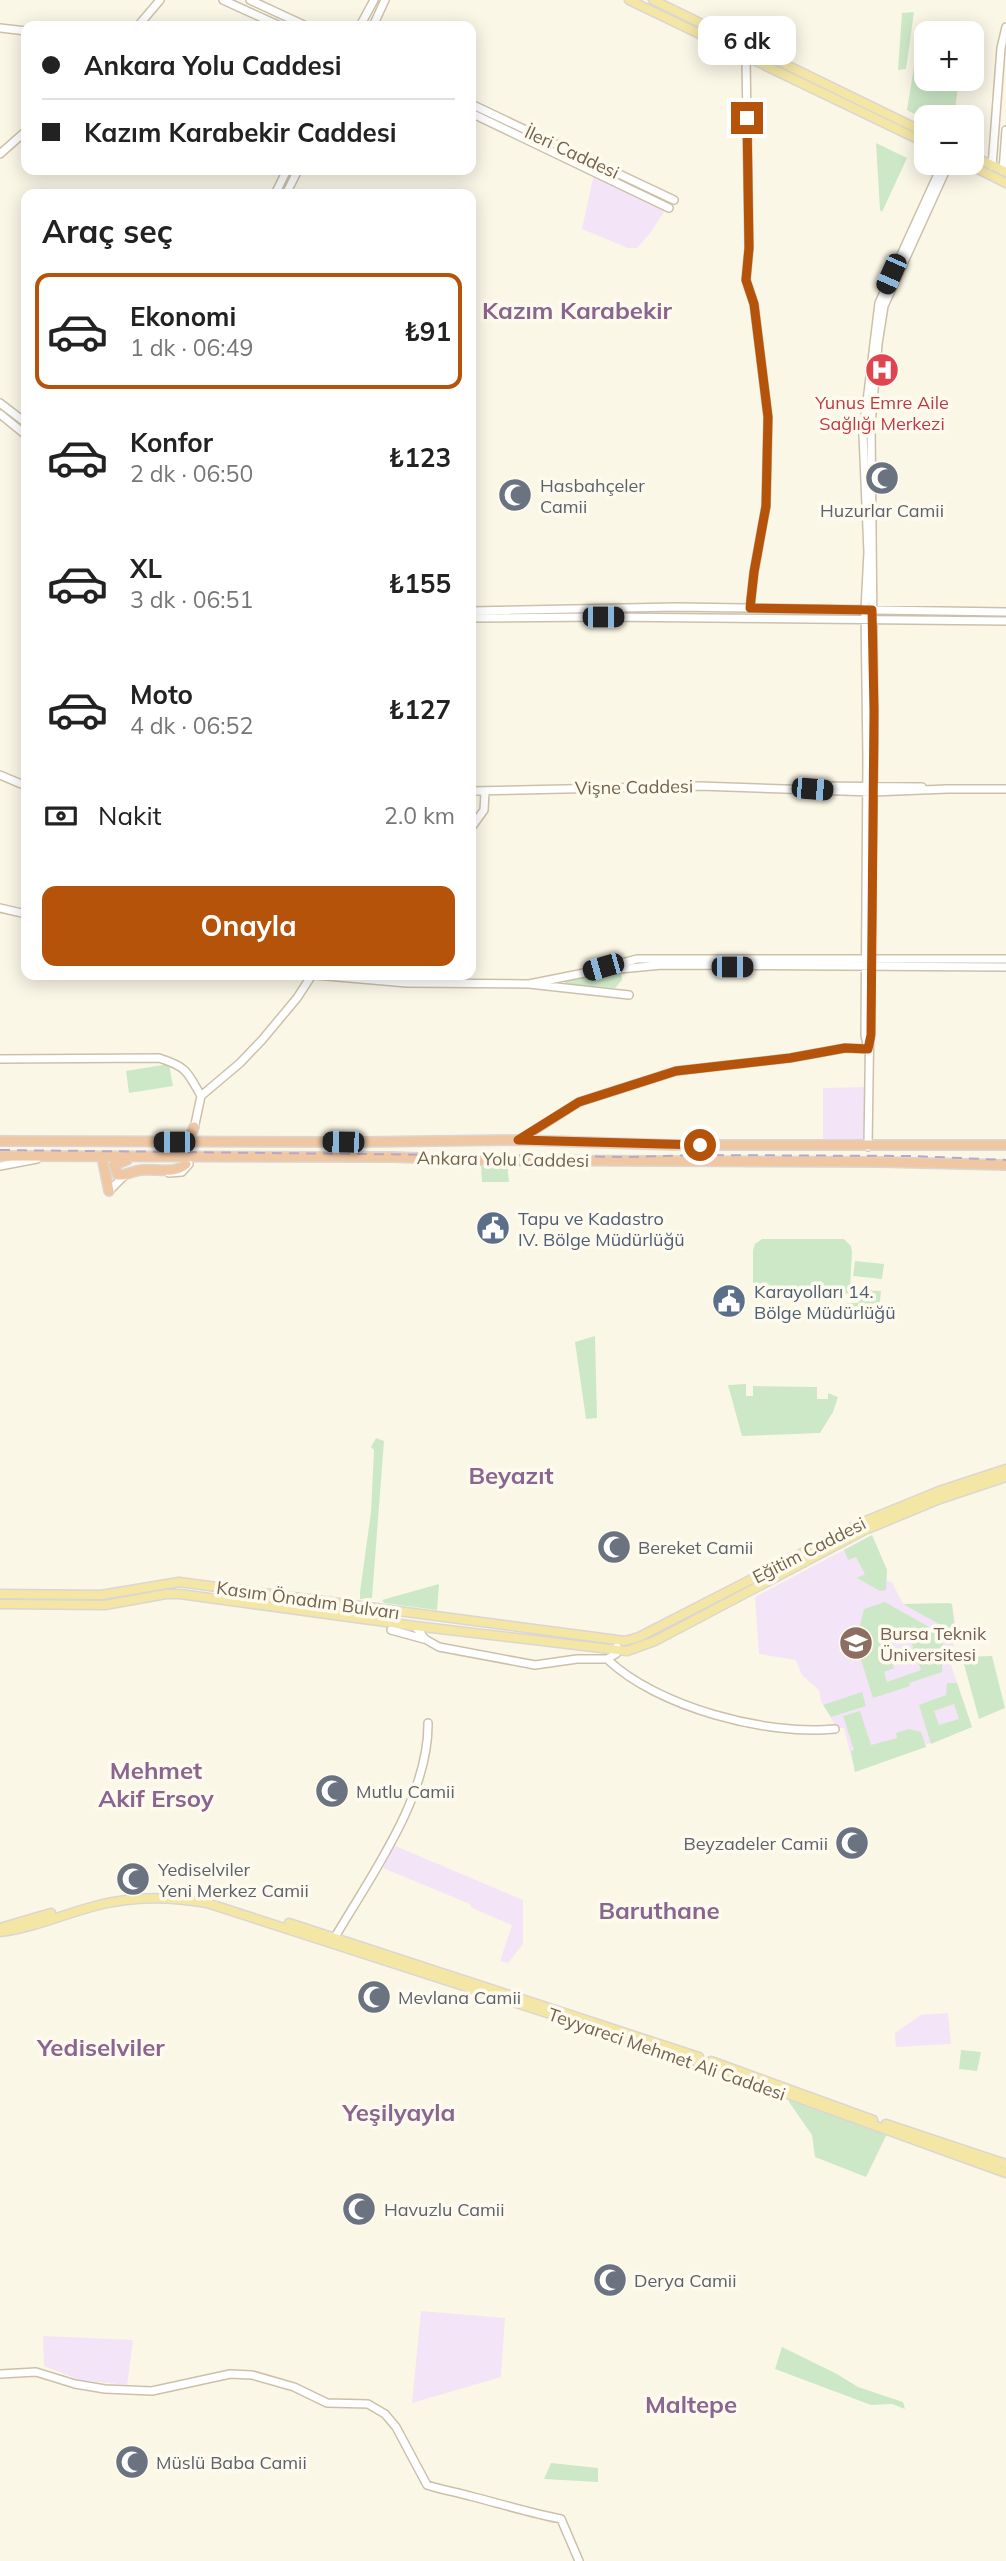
<!DOCTYPE html>
<html lang="tr">
<meta charset="utf-8">
<style>
:root{--surface:#fff;--page:#f2f2f2;--text:#222;--muted:#767676;--line:#e0e0e0;--accent:#b45309}
body{margin:0;font-family:Mulish,sans-serif;background:var(--page);color:var(--text);height:100vh;display:flex;flex-direction:column;font-size:26px;white-space:nowrap}
*{box-sizing:border-box;margin:0}
p{font-size:23px;color:var(--muted)}
.icon{flex:none;width:38px;height:38px;fill:none;stroke:currentColor;stroke-width:2;stroke-linecap:round;stroke-linejoin:round}
.map{position:relative;flex:1;overflow:hidden}
.details{position:absolute;left:21px;top:189px;width:455px;height:791px;display:flex;flex-direction:column;background:var(--surface);border-radius:14px;box-shadow:0 4px 18px #0003}
.details>*{flex:none}
.banner{position:absolute;left:21px;top:21px;width:455px;height:154px;border-radius:14px;box-shadow:0 4px 18px #0003;display:grid;align-content:center;height:154px;padding:0 21px;background:var(--surface)}
.fabs{position:absolute;left:914px;top:21px;display:grid;gap:14px}
.fabs a{display:grid;place-items:center;width:70px;height:70px;border-radius:14px;background:var(--surface);box-shadow:0 4px 18px #0003;font-size:35px}
.end{position:absolute;width:32px;height:32px;margin:-16px;border:9px solid #b45309;background:#fff;box-shadow:0 0 0 4px #fff}
.from{border-radius:50%}
.bubble{position:absolute;height:49px;border-radius:14px;background:var(--surface);box-shadow:0 4px 18px #0003;font-size:23px;font-weight:700;line-height:49px;text-align:center}
.car{position:absolute;width:21px;height:42px;margin:-21px -10px;border-radius:9px;box-shadow:0 0 5px 2px #0007;background:linear-gradient(#222 24%,#8ab4d8 0 40%,#222 0 76%,#8ab4d8 0 86%,#222 0)}
.banner b{display:flex;align-items:center;gap:24px;height:66px;font-size:26px}
.banner b+b{border-top:2px solid var(--line)}
.banner i{width:18px;height:18px;background:var(--text)}
ul{padding:0;list-style:none}
li{display:flex;align-items:center;gap:21px;height:116px;margin:0 14px 10px;padding:0 7px;border:4px solid transparent;border-radius:14px}
li div{flex:1}
li b{display:block;font-size:26px}
li em{font-style:normal;font-weight:700}
li.active{border-color:var(--accent)}
li>.icon{width:63px;height:63px;stroke-width:1.5}
h2{padding:0 21px;font-size:32px;line-height:84px}
.pay{display:flex;align-items:center;gap:18px;height:77px;padding:0 21px;font-size:26px}
.pay p{margin-inline-start:auto}
.primary-button{display:flex;gap:14px;margin-top:auto;padding:14px 21px}
.primary-button a{flex:1;height:80px;border-radius:14px;background:var(--accent);color:#fff;font-size:28px;font-weight:700;line-height:80px;text-align:center}
.map>svg:first-child{display:block}
.education{fill:#f4e4f7}
.green{fill:#cde8c7;fill-rule:evenodd}
.lines{fill:none;stroke-linecap:round;stroke-linejoin:round}
.secondary-casing{stroke:#ccc0aa;stroke-width:10}
.primary-casing{stroke:#dbd6d1;stroke-width:11}
.highway-casing{stroke:#dbd6d1;stroke-width:12}
.secondary{stroke:#fff;stroke-width:7}
.primary{stroke:#f4e7a5;stroke-width:8}
.highway{stroke:#f0c7a3;stroke-width:9}
.rail{stroke:#bca6c4;stroke-width:2;stroke-dasharray:10 7;stroke-linecap:butt}
.route{stroke:#b45309;stroke-width:9}
.labels{text-anchor:middle;dominant-baseline:central;stroke-width:7;stroke-linejoin:round;paint-order:stroke}
.street-label{font-size:18px;fill:#73624d;stroke:#fefbee}
.health-label{font-size:18px;fill:#be3a42;stroke:#fefbee}
.worship-label{font-size:18px;fill:#5b616d;stroke:#fefbee;text-anchor:start}
.service-label{font-size:18px;fill:#4e5e75;stroke:#fefbee;text-anchor:start}
.education-label{font-size:18px;fill:#785e54;stroke:#fefbee;text-anchor:start}
.district-label{font-size:24px;font-weight:bold;fill:#8a658f;stroke:#fefbee}
</style>
<div class="map">
<svg width="1006" height="2561" viewBox="0 0 1006 2561">
<rect width="100%" height="100%" fill="#fbf7e7"/>
<path class="education" d="M594 174 666 209 651 232 637 248H628L582 229Z
M867 1087 865 1139H823V1088Z
M872 1535 887 1570V1581L892 1582 903 1604H952L956 1628 951 1665 972 1727 855 1772 844 1728H837L821 1701 819 1690 802 1675 796 1660 759 1654 755 1597Z
M393 1845 523 1900V1944L508 1963 500 1961 512 1925 472 1908 470 1904 383 1868Z
M948 2013 951 2044 896 2047 895 2033 921 2015Z
M421 2311 505 2318 501 2377 412 2403Z
M43 2336 133 2340 127 2385 80 2380 44 2366Z"/>
<path class="green" d="M914 12 906 69 898 70 902 13Z
M917 48 926 49V79H959L954 117H926V120L907 110Z
M876 143 907 158 882 212 880 210Z
M621 972 622 980 615 988 565 984V981Z
M169 1064 173 1086 129 1093 126 1071Z
M481 1163H507L509 1182H482Z
M762 1239H844L851 1246 852 1252 850 1289 848 1293 839 1295 756 1294 753 1290V1250L755 1244Z
M855 1261 884 1264 882 1279 853 1276Z
M858 1290 881 1291 878 1321 845 1320 846 1303H858Z
M595 1336 597 1418 586 1419 575 1342Z
M746 1384V1396H753V1386L817 1387V1399H828V1393L838 1397 833 1412 820 1433 742 1436 728 1385Z
M376 1438 384 1441 372 1598 360 1599V1592L371 1512 374 1450 371 1447Z
M872 1535 887 1570 886 1590 880 1591 857 1578 865 1574 856 1557 848 1560 844 1550Z
M439 1584 437 1610 384 1603 382 1600Z
M885 1602 943 1635 942 1672 909 1683 910 1686 873 1698 852 1631 860 1625 864 1609ZM906 1627 921 1670 887 1682 884 1672 894 1668 883 1635Z
M949 1603 952 1604 955 1633 903 1604Z
M992 1656 1005 1708 979 1719 962 1657Z
M947 1683H957L972 1727 931 1744 919 1705 946 1695ZM954 1704 959 1719 939 1725 934 1711Z
M862 1692 866 1706 831 1717 823 1705Z
M860 1711 871 1745 897 1738 896 1733 909 1729 921 1732 926 1747 855 1772 851 1751 854 1750 843 1716Z
M961 2050 981 2052 977 2071 959 2069Z
M789 2097 887 2134 866 2177 815 2157 812 2135 789 2102Z
M782 2347 837 2374 858 2387 903 2402 905 2409 892 2404 871 2405 775 2369Z
M551 2463 598 2468V2482L544 2479Z"/>
<g class="lines">
<g class="secondary-casing">
<path id="secondary" d="M223 0 280 26
M250 0 306 26
M138 26 160 0
M360 26 374 0
M373 26 385 0
M0 28 26 31
M746 58 749 248 746 280 754 304 768 417 766 506 754 572 750 608
M471 104 674 200
M471 113 669 208
M0 154 26 131
M992 166 1001 48 1006 27
M1003 171 1006 130
M275 194 287 170
M286 194 298 170
M0 403 26 423
M0 414 26 435
M471 611 676 607 1006 612
M471 618 603 617 1006 621
M0 775 26 786
M811 786 922 787
M944 789H1006
M471 791 699 786 872 792 948 789
M471 828 484 810 485 791
M0 908 26 914
M609 970 662 965 1006 967
M315 975 407 983 529 984 629 995
M529 984 584 973 637 959H1006
M867 1045 865 1035 867 759 865 610 868 552 863 434 879 303 943 163
M0 1059 159 1058C187 1067 187 1071 201 1096
M194 1129 201 1096 240 1063 262 1040 297 998 312 975
M519 1140 579 1102 676 1071 790 1058 845 1048 868 1049
M868 1147 874 741 871 425 878 344 884 306 944 174 947 163
M0 1166 37 1159
M169 1173 182 1172 189 1164
M109 1191 124 1176
M415 1626 425 1639 439 1647 535 1665 577 1659H607L616 1654 617 1647
M391 1630 424 1639
M607 1659C657 1707 767 1736 835 1729
M335 1937C371 1876 429 1796 428 1723
M0 2374 36 2372 75 2384 105 2389 152 2391 230 2374 252 2375 294 2387 327 2403 368 2404 385 2414 396 2427 427 2485C442 2490 456 2492 470 2496 501 2504 530 2513 561 2519L579 2561"/>
</g>
<g class="primary-casing">
<path id="primary" d="M629 0 926 143
M653 0 926 133
M971 155 1006 172
M966 163 1006 183
M0 1594 101 1595 179 1582 625 1641 639 1637 863 1522 939 1491 1006 1469
M0 1604 105 1605 166 1594H180L415 1626 627 1651 655 1641 865 1530 940 1499 1006 1477
M289 1923 699 2057
M3 1927 51 1913
M0 1932C34 1928 66 1913 99 1905 133 1896 173 1897 207 1903L705 2064 1006 2173
M711 2061 873 2120
M886 2124 1006 2164"/>
</g>
<g class="highway-casing">
<path id="highway" d="M191 1134 194 1127
M0 1141 361 1142 518 1140 674 1145H1006
M0 1156 392 1157 476 1160 880 1162 1006 1165
M102 1157 109 1191
M127 1160 114 1165 118 1175C126 1176 132 1171 141 1170 155 1168 174 1175 186 1164"/>
</g>
<use href="#secondary" class="secondary"/>
<use href="#primary" class="primary"/>
<use href="#highway" class="highway"/>
<path class="rail" d="M0 1150 630 1157 694 1155 913 1156 1006 1160"/>
</g>
<g class="lines">
<path class="route" d="M700 1145 518 1140 579 1102 676 1071 790 1058 845 1048 868 1049 871 1035 874 710 872 610 750 608 754 572 766 506 768 417 754 304 746 280 749 248 747 118"/>
</g>
<defs>
<g id="hospital-disc" transform="scale(1.75)"><circle r="9.5" fill="#e0444e" stroke="#fefbee"/><path d="M-5-5h3v3.5h4V-5h3V5h-3V1.5h-4V5h-3Z" fill="#fff"/></g>
<g id="mosque-disc" transform="scale(1.75)"><circle r="9.5" fill="#6b7280" stroke="#fefbee"/><path d="M3.5-4.9A6 6 0 1 0 3.5 4.9A5 5 0 1 1 3.5-4.9Z" fill="#fff"/></g>
<g id="civic-disc" transform="scale(1.75)"><circle r="9.5" fill="#5c6f8a" stroke="#fefbee"/><path d="M-.6-6.5H3V-4.5H.6V-3L4-1V1h2V6H-6V1h2V-1L-.6-3ZM-1.2 2.5V6h2.4V2.5Z" fill="#fff"/></g>
<g id="university-disc" transform="scale(1.75)"><circle r="9.5" fill="#8d6e63" stroke="#fefbee"/><path d="M0-5L7-2L0 1L-7-2ZM-4 1L0 2.5L4 1V4Q0 6-4 4Z" fill="#fff"/></g>
</defs>
<g fill-rule="evenodd">
<use href="#hospital-disc" x="882" y="370"/>
<use href="#mosque-disc" x="882" y="478"/>
<use href="#mosque-disc" x="515" y="495"/>
<use href="#civic-disc" x="493" y="1228"/>
<use href="#civic-disc" x="729" y="1301"/>
<use href="#mosque-disc" x="614" y="1547"/>
<use href="#university-disc" x="856" y="1643"/>
<use href="#mosque-disc" x="332" y="1791"/>
<use href="#mosque-disc" x="852" y="1843"/>
<use href="#mosque-disc" x="133" y="1879"/>
<use href="#mosque-disc" x="374" y="1997"/>
<use href="#mosque-disc" x="359" y="2209"/>
<use href="#mosque-disc" x="610" y="2280"/>
<use href="#mosque-disc" x="132" y="2462"/>
</g>
<g class="labels">
<g class="street-label">
<text transform="translate(572 152) rotate(25)">İleri Caddesi</text>
<text transform="translate(634 787) rotate(-1)">Vişne Caddesi</text>
<text transform="translate(503 1159) rotate(1)">Ankara Yolu Caddesi</text>
<text transform="translate(809 1550) rotate(-27)">Eğitim Caddesi</text>
<text transform="translate(308 1600) rotate(8)">Kasım Önadım Bulvarı</text>
<text transform="translate(667 2054) rotate(19)">Teyyareci Mehmet Ali Caddesi</text>
</g>
<g class="health-label">
<text x="882" y="402">Yunus Emre Aile<tspan x="882" dy="21">Sağlığı Merkezi</tspan></text>
</g>
<g class="worship-label">
<text x="540" y="485">Hasbahçeler<tspan x="540" dy="21">Camii</tspan></text>
<text x="882" y="510" text-anchor="middle">Huzurlar Camii</text>
<text x="638" y="1547">Bereket Camii</text>
<text x="356" y="1791">Mutlu Camii</text>
<text x="828" y="1843" text-anchor="end">Beyzadeler Camii</text>
<text x="158" y="1869">Yediselviler<tspan x="158" dy="21">Yeni Merkez Camii</tspan></text>
<text x="398" y="1997">Mevlana Camii</text>
<text x="384" y="2209">Havuzlu Camii</text>
<text x="634" y="2280">Derya Camii</text>
<text x="156" y="2462">Müslü Baba Camii</text>
</g>
<g class="service-label">
<text x="518" y="1218">Tapu ve Kadastro<tspan x="518" dy="21">IV. Bölge Müdürlüğü</tspan></text>
<text x="754" y="1291">Karayolları 14.<tspan x="754" dy="21">Bölge Müdürlüğü</tspan></text>
</g>
<g class="education-label">
<text x="880" y="1633">Bursa Teknik<tspan x="880" dy="21">Üniversitesi</tspan></text>
</g>
<g class="district-label">
<text x="577" y="310">Kazım Karabekir</text>
<text x="511" y="1475">Beyazıt</text>
<text x="156" y="1770">Mehmet<tspan x="156" dy="28">Akif Ersoy</tspan></text>
<text x="659" y="1910">Baruthane</text>
<text x="101" y="2047">Yediselviler</text>
<text x="399" y="2112">Yeşilyayla</text>
<text x="691" y="2404">Maltepe</text>
</g>
</g>
</svg>
<div class="fabs">
<a>+</a>
<a>−</a>
</div>
<i class="end from" style="left:700px;top:1145px"></i>
<i class="end" style="left:747px;top:118px"></i>
<div class="bubble" style="left:698px;top:16px;width:98px">6 dk</div>
<i class="car" style="left:891px;top:274px;rotate:204deg"></i>
<i class="car" style="left:603px;top:617px;rotate:90deg"></i>
<i class="car" style="left:812px;top:789px;rotate:95deg"></i>
<i class="car" style="left:603px;top:967px;rotate:254deg"></i>
<i class="car" style="left:732px;top:967px;rotate:90deg"></i>
<i class="car" style="left:174px;top:1142px;rotate:270deg"></i>
<i class="car" style="left:343px;top:1142px;rotate:271deg"></i>
<div class="banner">
<b><i class="from"></i>Ankara Yolu Caddesi</b>
<b><i></i>Kazım Karabekir Caddesi</b>
</div>
<section class="details">
<h2>Araç seç</h2>
<ul>
<li class="active"><svg class="icon" aria-label="car" viewBox="0 0 24 24"><path d="M5 17H2v-5l4-1 3-4h7l3 4 3 1v5h-3M9 17h6M6 11h13"/><circle cx="7" cy="17" r="2"/><circle cx="17" cy="17" r="2"/></svg><div><b>Ekonomi</b><p>1 dk · 06:49</p></div><em>₺91</em></li>
<li><svg class="icon" aria-label="car" viewBox="0 0 24 24"><path d="M5 17H2v-5l4-1 3-4h7l3 4 3 1v5h-3M9 17h6M6 11h13"/><circle cx="7" cy="17" r="2"/><circle cx="17" cy="17" r="2"/></svg><div><b>Konfor</b><p>2 dk · 06:50</p></div><em>₺123</em></li>
<li><svg class="icon" aria-label="car" viewBox="0 0 24 24"><path d="M5 17H2v-5l4-1 3-4h7l3 4 3 1v5h-3M9 17h6M6 11h13"/><circle cx="7" cy="17" r="2"/><circle cx="17" cy="17" r="2"/></svg><div><b>XL</b><p>3 dk · 06:51</p></div><em>₺155</em></li>
<li><svg class="icon" aria-label="car" viewBox="0 0 24 24"><path d="M5 17H2v-5l4-1 3-4h7l3 4 3 1v5h-3M9 17h6M6 11h13"/><circle cx="7" cy="17" r="2"/><circle cx="17" cy="17" r="2"/></svg><div><b>Moto</b><p>4 dk · 06:52</p></div><em>₺127</em></li>
</ul>
<div class="pay"><svg class="icon" aria-label="cash" viewBox="0 0 24 24"><path d="M3 7h18v10H3z"/><circle cx="12" cy="12" r="2"/></svg>Nakit<p>2.0 km</p></div>
<div class="primary-button"><a>Onayla</a></div>
</section>
</div>
